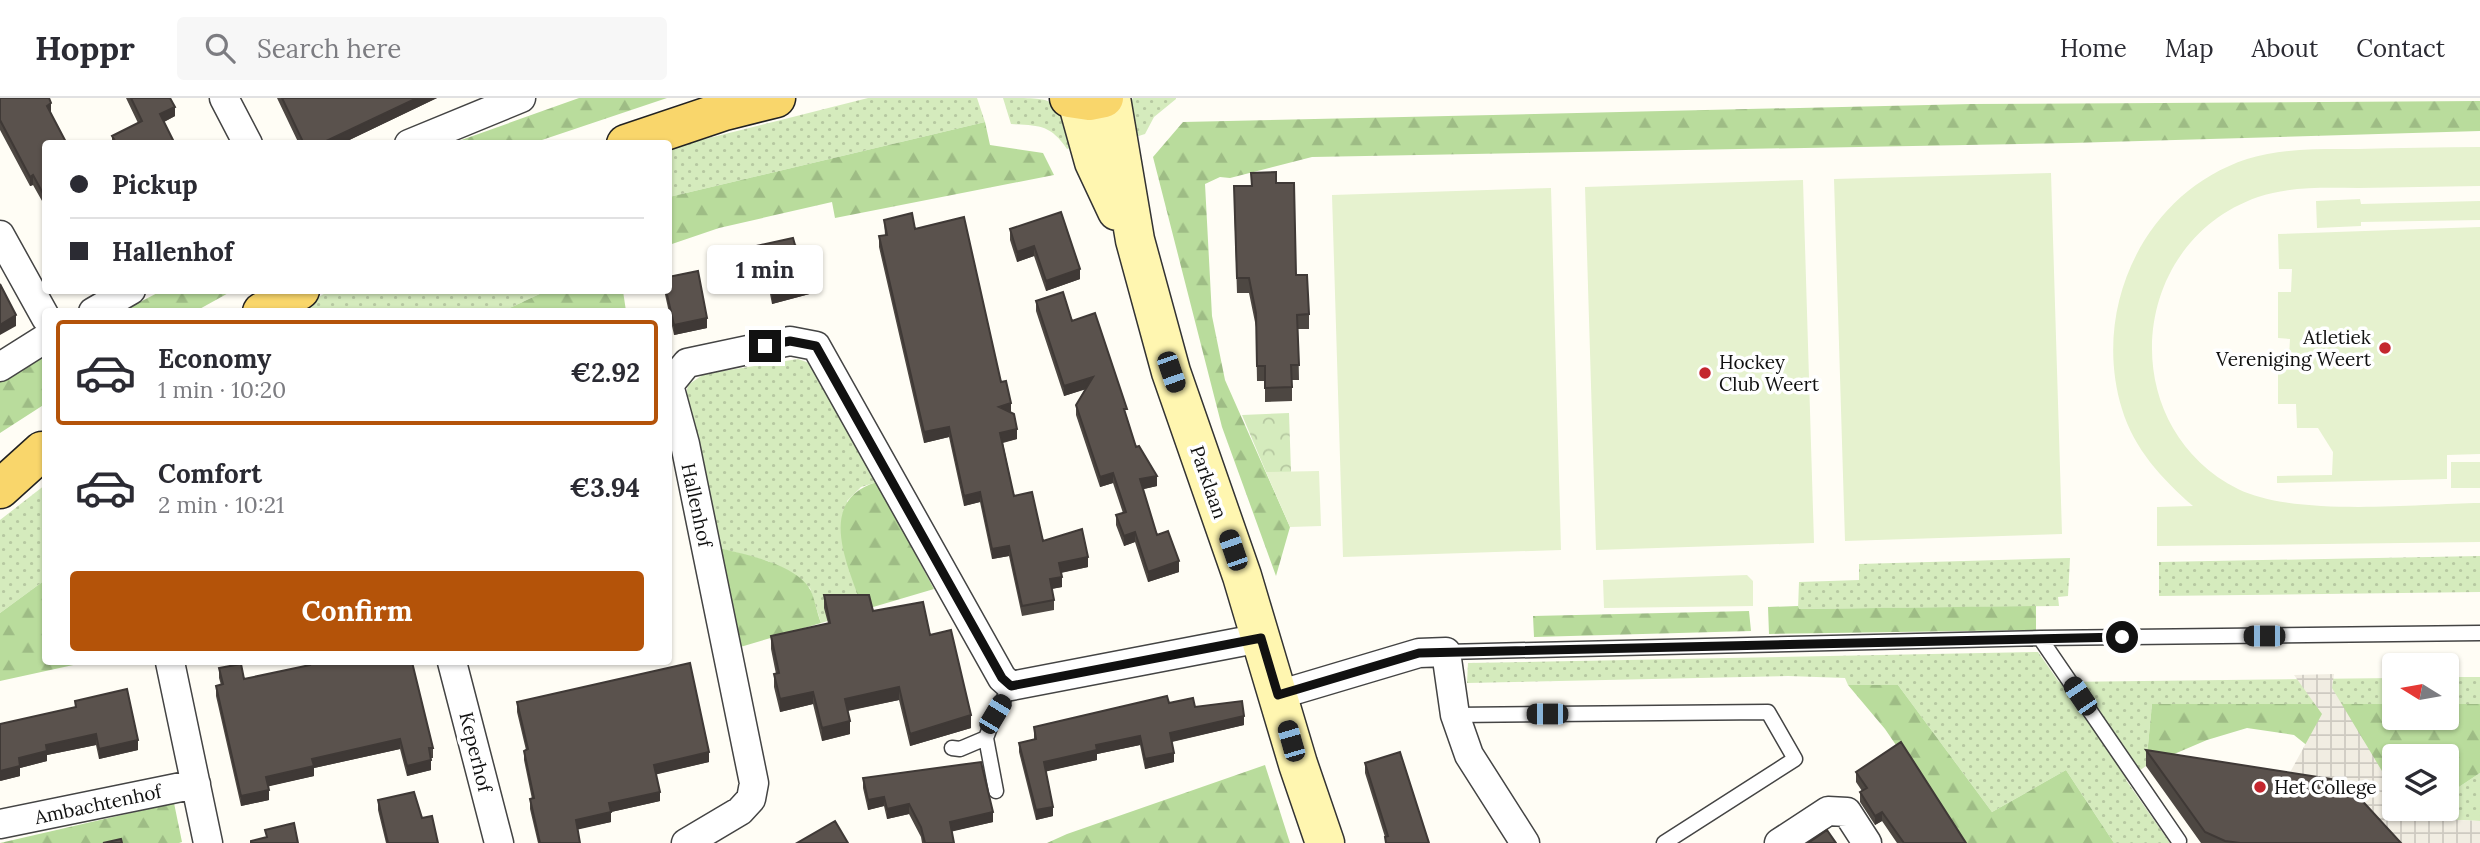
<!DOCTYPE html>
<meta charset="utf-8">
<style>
:root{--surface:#fff;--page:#f7f7f7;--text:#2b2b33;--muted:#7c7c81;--line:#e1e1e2;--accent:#b45309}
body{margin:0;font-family:Lora,serif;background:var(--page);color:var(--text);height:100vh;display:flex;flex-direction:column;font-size:26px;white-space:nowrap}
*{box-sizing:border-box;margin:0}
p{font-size:23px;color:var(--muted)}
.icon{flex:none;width:38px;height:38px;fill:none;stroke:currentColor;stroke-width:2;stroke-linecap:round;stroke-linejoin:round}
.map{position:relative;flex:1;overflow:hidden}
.panel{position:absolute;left:42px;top:210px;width:630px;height:357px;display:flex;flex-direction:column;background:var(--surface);border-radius:7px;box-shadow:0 2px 5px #0004}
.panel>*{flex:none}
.guide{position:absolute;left:42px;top:42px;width:630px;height:154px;border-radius:7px;box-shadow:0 2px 5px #0004;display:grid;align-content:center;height:154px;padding:0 28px;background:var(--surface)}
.needle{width:46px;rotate:281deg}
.fabs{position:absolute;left:2382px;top:555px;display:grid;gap:14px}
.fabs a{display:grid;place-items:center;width:77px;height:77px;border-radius:7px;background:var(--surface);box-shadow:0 2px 5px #0004;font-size:35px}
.end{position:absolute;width:32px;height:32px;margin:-16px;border:9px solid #111;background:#fff;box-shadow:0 0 0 4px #fff}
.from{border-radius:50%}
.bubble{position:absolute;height:49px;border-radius:7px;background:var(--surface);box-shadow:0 2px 5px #0004;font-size:23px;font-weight:700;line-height:49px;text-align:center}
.car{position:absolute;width:21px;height:42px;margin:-21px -10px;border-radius:9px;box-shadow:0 0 5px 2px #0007;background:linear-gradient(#222 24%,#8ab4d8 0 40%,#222 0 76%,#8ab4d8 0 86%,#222 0)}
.guide b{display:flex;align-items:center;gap:24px;height:66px;font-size:26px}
.guide b+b{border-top:2px solid var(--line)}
.guide i{width:18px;height:18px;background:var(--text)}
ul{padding:12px 0 0;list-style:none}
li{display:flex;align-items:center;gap:21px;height:105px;margin:0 14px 10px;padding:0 14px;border:4px solid transparent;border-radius:7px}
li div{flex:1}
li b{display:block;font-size:26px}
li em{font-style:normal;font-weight:700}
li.current{border-color:var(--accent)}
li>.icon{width:63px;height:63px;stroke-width:1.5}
.cta{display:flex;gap:14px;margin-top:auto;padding:14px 28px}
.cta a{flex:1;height:80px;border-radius:7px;background:var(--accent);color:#fff;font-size:28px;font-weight:700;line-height:80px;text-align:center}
header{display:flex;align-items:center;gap:42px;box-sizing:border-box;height:98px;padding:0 35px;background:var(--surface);border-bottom:2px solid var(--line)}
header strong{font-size:33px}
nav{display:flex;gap:38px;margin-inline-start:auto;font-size:24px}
.search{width:490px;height:63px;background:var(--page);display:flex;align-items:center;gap:18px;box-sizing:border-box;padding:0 24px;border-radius:7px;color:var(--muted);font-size:26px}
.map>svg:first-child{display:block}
.grass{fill:url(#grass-dots)}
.forest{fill:url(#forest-firs)}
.park{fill:url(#park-crowns)}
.pitch{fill:#e6f2cf}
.plaza{fill:url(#plaza-grid)}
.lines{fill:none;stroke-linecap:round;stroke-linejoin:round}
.lane-casing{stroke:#444;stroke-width:17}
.street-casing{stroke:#444;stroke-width:31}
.secondary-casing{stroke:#333;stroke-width:41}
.primary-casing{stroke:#222;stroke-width:41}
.lane{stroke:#fff;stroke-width:14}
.street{stroke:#fff;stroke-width:28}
.secondary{stroke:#fff6b0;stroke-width:38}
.primary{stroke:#f9d66b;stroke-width:38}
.wall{fill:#4d4742}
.shaded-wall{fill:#3f3936}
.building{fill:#5a524d;stroke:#3f3936;stroke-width:2}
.route{stroke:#111;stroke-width:9}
.poi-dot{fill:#c4262e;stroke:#fff;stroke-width:2.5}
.labels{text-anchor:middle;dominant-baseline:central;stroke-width:7;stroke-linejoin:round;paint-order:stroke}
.poi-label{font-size:19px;fill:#111;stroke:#fff;text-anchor:start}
.street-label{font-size:19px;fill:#111;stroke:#fff}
</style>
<header>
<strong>Hoppr</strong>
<div class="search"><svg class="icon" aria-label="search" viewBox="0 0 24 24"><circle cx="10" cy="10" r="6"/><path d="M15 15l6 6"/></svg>Search here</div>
<nav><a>Home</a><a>Map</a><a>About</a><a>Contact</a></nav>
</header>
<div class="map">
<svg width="2480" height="745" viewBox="0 0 2480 745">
<defs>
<pattern id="grass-dots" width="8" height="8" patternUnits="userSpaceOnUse" patternTransform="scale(1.75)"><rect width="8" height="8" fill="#d5ebbd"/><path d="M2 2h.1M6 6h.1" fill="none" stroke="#b6c8a1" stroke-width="1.8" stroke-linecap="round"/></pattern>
<pattern id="forest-firs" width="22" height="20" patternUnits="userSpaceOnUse" patternTransform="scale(1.75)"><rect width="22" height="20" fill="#b9dc9c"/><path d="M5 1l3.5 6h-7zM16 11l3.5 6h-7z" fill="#9ebc85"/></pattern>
<pattern id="park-crowns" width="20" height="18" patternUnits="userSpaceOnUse" patternTransform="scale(1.75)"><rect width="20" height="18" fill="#d5ebbd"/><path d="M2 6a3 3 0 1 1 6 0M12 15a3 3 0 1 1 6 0" fill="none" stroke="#b6c8a1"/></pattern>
<pattern id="plaza-grid" width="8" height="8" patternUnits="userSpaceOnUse" patternTransform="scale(1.75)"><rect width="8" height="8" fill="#f1ede2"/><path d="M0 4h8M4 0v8" fill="none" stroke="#cecac1"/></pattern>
</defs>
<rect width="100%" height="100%" fill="#fffdf5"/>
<path class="grass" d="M868 0H977L985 24 669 99V50Z
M1003 0C1062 0 1053 0 1080 48L1067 51C1050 26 1039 28 1011 26Z
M1133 0H1176V1L1154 19 1145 36 1129 41 1125 13Z
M329 193H546L503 213 292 214Z
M798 261 812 266 877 384 861 389 847 403 863 512 821 525 810 490 768 463 715 449 685 301 688 287 704 276Z
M45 387V482L0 515V422Z
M2480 458V494L2159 498V464Z
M2070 460 2068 498 2058 499 2059 508 1798 511 1799 484 1859 482V466Z
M2038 554 2059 584 2394 580V606H2152L2146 668 2126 682 2170 745H2114L2066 672 1992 714 1898 587H1848L1845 580 1788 578 1467 585 1468 565Z
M2446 579H2480V606H2447Z
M2480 675V723L2410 720 2425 711 2446 710 2447 697Z"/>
<path class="forest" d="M579 0H667L533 45H453Z
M2480 3V33L2071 45 1312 59 1230 80 1220 79 1205 86 1212 218 1225 282 1290 429 1276 478 1222 329 1153 59 1183 24 1971 6Z
M985 24 990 47 1043 55 1054 77 835 120 832 104 719 130 669 147V99Z
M161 193V192L232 193 196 213H123Z
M546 193H623L626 213H503Z
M45 258V306L0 335V284Z
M877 384 934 491 863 512C849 469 814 403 877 384Z
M715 449C742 456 797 465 811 493 815 502 817 515 821 525L737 550Z
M45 482 46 564H87L0 583V515Z
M1798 508 1799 511 2036 508V532L1769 536 1768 509Z
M1749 513 1751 533 1534 539 1533 518Z
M1848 587H1898L1992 714 2066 672 2114 745H1963L1885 631Z
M2152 606H2394V620H2446L2447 606H2480V675L2447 697 2446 658H2394V696L2309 649 2294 637 2247 630 2207 642 2146 668Z
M1265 667 1290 745H1047L1067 736Z
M174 705 182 744 179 745H0Z"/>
<path class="park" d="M1289 315 1291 374H1266L1242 317Z"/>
<path class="pitch" d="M2480 49V88C2439 89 2399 89 2358 90 2325 90 2290 88 2258 99 2127 145 2114 328 2238 391 2295 419 2415 406 2480 405V444L2157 448V409L2193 408C2162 381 2134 351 2122 311 2091 210 2144 95 2247 61 2283 50 2320 51 2358 51 2398 50 2439 49 2480 49Z
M2051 75 2062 436 1845 443 1834 81Z
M1803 82 1814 445 1596 452 1585 89Z
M1551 90 1561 452 1343 459 1332 97Z
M2360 101 2361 106 2480 103V122L2361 124V128L2317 130 2316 103Z
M2480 129V356L2447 357V381L2277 385V378L2332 377 2333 354 2318 330H2297L2296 306H2278V259H2289L2290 241 2278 240V194H2291L2292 171H2279L2278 136Z
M2451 364H2480V390H2451Z
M1319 373 1321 428 1290 429 1266 374Z
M1747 477 1753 483V508L1604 510 1603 482Z"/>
<path class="plaza" d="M2334 576 2332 590 2394 693V710L2405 711 2411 720 2480 723V745H2386L2282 689 2322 616 2294 577Z"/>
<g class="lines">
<g class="lane-casing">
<path id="lane" d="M2040 540 2179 743
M1446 554 2040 540 2480 535
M1455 617 1768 614 1795 661 1664 745
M986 640 996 693
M952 650 960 651 986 640 995 616 1011 588"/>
</g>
<g class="street-casing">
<path id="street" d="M224 0 248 46
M409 46 521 0
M0 137 46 220
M93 214 131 192
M0 269 46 240
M170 564 208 745
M452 564 499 745
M1278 597 1419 555 1446 554 1455 617 1469 657 1525 745
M0 726 196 686
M686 745 740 713 751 701 754 685 685 346 669 287 687 265 790 243 816 248 1002 580 1011 588 1261 540
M1779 745 1828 713 1847 714 1867 745"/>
</g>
<g class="secondary-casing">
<path id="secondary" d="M1111 0 1135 142 1171 274 1242 478 1298 666 1325 745
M1077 3 1094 64 1117 113"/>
</g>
<g class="primary-casing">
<path id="primary" d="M1069 0 1089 3 1104 0
M626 46 724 13 776 0
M262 214 300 192
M0 391 42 353"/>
</g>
<use href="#lane" class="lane"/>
<use href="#street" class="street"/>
<use href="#secondary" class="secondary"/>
<use href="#primary" class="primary"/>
</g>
<path class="wall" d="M0 0 51 15 46 46V110L33 87 30 88 0 32Z
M126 0H170L175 18 164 24 175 46H112V38L138 25Z
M277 0H437L341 46H299Z
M1276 85 1296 177 1309 216V231H1298L1299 282H1292V303L1265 304V283H1257L1256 229 1249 195H1237L1234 103 1251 88Z
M884 122 915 131 1001 284 1011 315 1017 341 1003 345 1014 398 1043 443 1088 469 1061 475 1062 489 1052 491 1054 502V512L1022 518 1009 458 992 461 980 404 964 408 949 339 924 345 879 149V138L885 137Z
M1010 131 1080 181 1046 193 1034 158 1017 164 1010 142Z
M795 147 817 194 772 206 768 186 753 189 747 161V150Z
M664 192H668L707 230 674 237Z
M1036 203 1072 223 1127 319 1136 349 1157 388 1143 391 1157 437 1179 474 1148 484 1135 444 1124 448 1116 427V417L1123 415 1113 385 1100 389 1076 317V307L1085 291 1064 298 1036 213Z
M824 497 873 513 930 537 971 630 910 648 899 602 848 613 850 636 822 643 813 606 780 614 774 589V576H776L771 551V538L828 525 824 510Z
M308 564H412L433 650V660H431V672L407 678 400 651 314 670V678L268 688 269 702 241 708 216 598V588L221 587 219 580V570L244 581 308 568Z
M75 603 138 652 99 661 96 647 47 657V663L20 670V678L0 683 75 609Z
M517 604 709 664 656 676 660 703 611 714V724L577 731 580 745H538L530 711V701H532L524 662V653L526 652 517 614Z
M1195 609 1244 627 1172 644 1174 664 1145 671 1140 647 1097 656V662L1046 673 1053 718 1036 722 1019 654V645L1034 641V629Z
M2146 652 2401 745H2201L2146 668Z
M1365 665 1429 745H1385V739L1365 675Z
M1856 674 1966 745H1897L1882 723 1875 727 1860 704V694L1862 693 1856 684Z
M863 680 993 724 952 733 954 745H922L921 739 909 716 887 721 884 708 868 712 863 690Z
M378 702 422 720 438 745H386L378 712Z"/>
<path class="shaded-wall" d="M417 0H437L341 46H320Z
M51 5V15L47 18V8Z
M175 9V18L160 26V16Z
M33 77V87L30 88V79Z
M1034 148V158L1017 164V154Z
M1080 171V181L1046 193V183Z
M768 176V186L753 189V179Z
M817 184V194L772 206V196Z
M16 217V228L0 237V227Z
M707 220V230L674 237V227Z
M1093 279V289L1064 298V288Z
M1011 305V315L999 309Z
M949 329V339L924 345V334Z
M1017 331V341L1000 345V335Z
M1113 375V385L1100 389V379Z
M1157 378V388L1140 392V381Z
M980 394V404L964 408V398Z
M1135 434V444L1124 448V438Z
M1009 448V458L992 461V451Z
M1088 459V469L1059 475V465Z
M1179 463V474L1148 484V474Z
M1062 479V489L1050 491V481Z
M899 589V602L845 613V601Z
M813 594V606L780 614V601Z
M971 617V630L910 648V636Z
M1244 618V627L1170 644V635Z
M850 623V636L822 643V630Z
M96 636V647L47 657V663L20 670V678L0 683V673L19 660 46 647Z
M1140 638V647L1097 656V662L1044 674V664L1096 647Z
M400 641V651L314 670V678L266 689V679L312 661Z
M138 642V652L99 661V651Z
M709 654V664L654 677V667Z
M1174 655V664L1145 671V661Z
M431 662V672L407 678V668Z
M269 692V702L241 708V698Z
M660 694V703L611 714V724L576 732V722L609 705Z
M884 699V708L868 712V702Z
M909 706V716L887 721V711Z
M1053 709V718L1036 722V712Z
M993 714V724L950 734V724Z
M1882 714V723L1875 727V718Z"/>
<path class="building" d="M0 0H49L51 5 47 8 67 46H46V101L33 77 30 79 0 22Z
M131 0H170L175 9 160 16 175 46H117L112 38 142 23Z
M282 0H417L320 46H304Z
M1276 74V85H1294L1296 177H1307L1309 216 1297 217 1299 267H1291L1292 289 1265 290V268H1257L1256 215 1249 180H1237L1234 88H1252L1251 75Z
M1061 114 1080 171 1046 183 1034 148 1017 154 1010 131Z
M912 115 915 131 964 119 1001 284 1006 283 1011 305 999 309 1014 316 1017 331 1000 335 1014 398 1032 394 1043 443 1082 431 1088 459 1059 465 1062 479 1050 481 1054 502 1022 508 1009 448 992 451 980 394 964 398 949 329 924 334 879 138 887 137 884 122Z
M793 140 795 147 811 158 817 184 772 196 768 176 753 179 747 150Z
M698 173 707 220 674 227 666 192H668V179Z
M0 186 16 217 0 227Z
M1063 194 1072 223 1095 215 1127 311H1124L1136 349 1139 348 1157 378 1140 381 1157 437 1168 433 1179 463 1148 474 1135 434 1124 438 1116 417 1126 414 1113 375 1100 379 1076 307 1093 279 1064 288 1036 203Z
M824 497H869L873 513 923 504 930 537 951 532 971 617 910 636 899 589 845 601 850 623 822 630 813 594 780 601 774 576 779 575 771 538 830 525Z
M309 564H412L433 650H429L431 662 407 668 400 641 312 661 314 668 266 679 269 692 241 698 216 588 223 586 219 570 241 566 244 581 310 567Z
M690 565 709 654 654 667 660 694 609 705 611 714 576 722 580 745H540L530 701 534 700 524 653 528 651 517 604Z
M127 591 138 642 99 651 96 636 46 647 47 653 19 660 20 668 0 673V626L76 609 75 603Z
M1167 598 1169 605 1193 600 1195 609 1242 603 1244 618 1170 635 1174 655 1145 661 1140 638 1096 647 1097 652 1044 664 1053 709 1036 712 1019 645 1036 641 1034 629Z
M1901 644 1966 745H1904L1882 714 1875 718 1860 694 1867 690 1856 674Z
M2146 652 2337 682 2356 696 2401 745H2240L2225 743 2205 734Z
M1400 654 1429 745H1386L1385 739 1388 738 1365 665Z
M981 664 993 714 950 724 954 745H925L921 729 909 706 887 711 884 699 868 702 863 680Z
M414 694 422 720 432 718 438 745H388L378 702Z
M835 723 848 745H797Z
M294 725 298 745H251V743L267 739 265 732Z
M1827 732 1836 745H1808Z
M121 741 122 745H103Z"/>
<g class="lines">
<path class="route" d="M765 248 790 243 816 248 1002 580 1011 588 1261 540 1278 597 1419 555 2122 539"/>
</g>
<g class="poi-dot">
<circle cx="2385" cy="250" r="7"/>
<circle cx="1705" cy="275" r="7"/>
<circle cx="2260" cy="689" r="7"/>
</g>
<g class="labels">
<g class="poi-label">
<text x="2371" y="239" text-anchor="end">Atletiek<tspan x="2371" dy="22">Vereniging Weert</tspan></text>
<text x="1719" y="264">Hockey<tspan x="1719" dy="22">Club Weert</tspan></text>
<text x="2274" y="689">Het College</text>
</g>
<g class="street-label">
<text transform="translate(1209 384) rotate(71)">Parklaan</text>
<text transform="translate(697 407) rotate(78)">Hallenhof</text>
<text transform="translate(476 654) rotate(76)">Keperhof</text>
<text transform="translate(98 706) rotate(-12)">Ambachtenhof</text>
</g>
</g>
</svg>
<div class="fabs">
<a><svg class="needle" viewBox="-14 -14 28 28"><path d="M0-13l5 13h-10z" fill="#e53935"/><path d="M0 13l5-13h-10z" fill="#7c7c81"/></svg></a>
<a><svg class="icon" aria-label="layers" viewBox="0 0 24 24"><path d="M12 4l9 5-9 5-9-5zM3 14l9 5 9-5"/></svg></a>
</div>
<i class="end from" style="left:2122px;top:539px"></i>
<i class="end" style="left:765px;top:248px"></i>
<div class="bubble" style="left:707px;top:147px;width:116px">1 min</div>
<i class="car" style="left:1171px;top:274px;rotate:161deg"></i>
<i class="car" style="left:1233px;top:452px;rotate:341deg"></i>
<i class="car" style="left:2264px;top:538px;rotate:270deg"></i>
<i class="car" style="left:2080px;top:598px;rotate:326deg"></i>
<i class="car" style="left:995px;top:616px;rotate:31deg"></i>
<i class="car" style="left:1547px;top:616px;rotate:270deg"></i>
<i class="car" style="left:1291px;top:643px;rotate:344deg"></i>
<div class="guide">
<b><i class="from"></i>Pickup</b>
<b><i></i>Hallenhof</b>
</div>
<section class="panel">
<ul>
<li class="current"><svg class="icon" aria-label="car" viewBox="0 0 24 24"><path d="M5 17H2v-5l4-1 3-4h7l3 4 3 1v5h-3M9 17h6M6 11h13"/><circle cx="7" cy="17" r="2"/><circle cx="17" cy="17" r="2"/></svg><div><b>Economy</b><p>1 min · 10:20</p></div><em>€2.92</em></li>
<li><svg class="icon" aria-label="car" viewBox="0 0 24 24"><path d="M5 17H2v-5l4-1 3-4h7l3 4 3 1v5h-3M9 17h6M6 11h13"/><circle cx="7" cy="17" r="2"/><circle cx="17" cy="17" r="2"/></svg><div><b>Comfort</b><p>2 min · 10:21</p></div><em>€3.94</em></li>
</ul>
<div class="cta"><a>Confirm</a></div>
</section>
</div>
